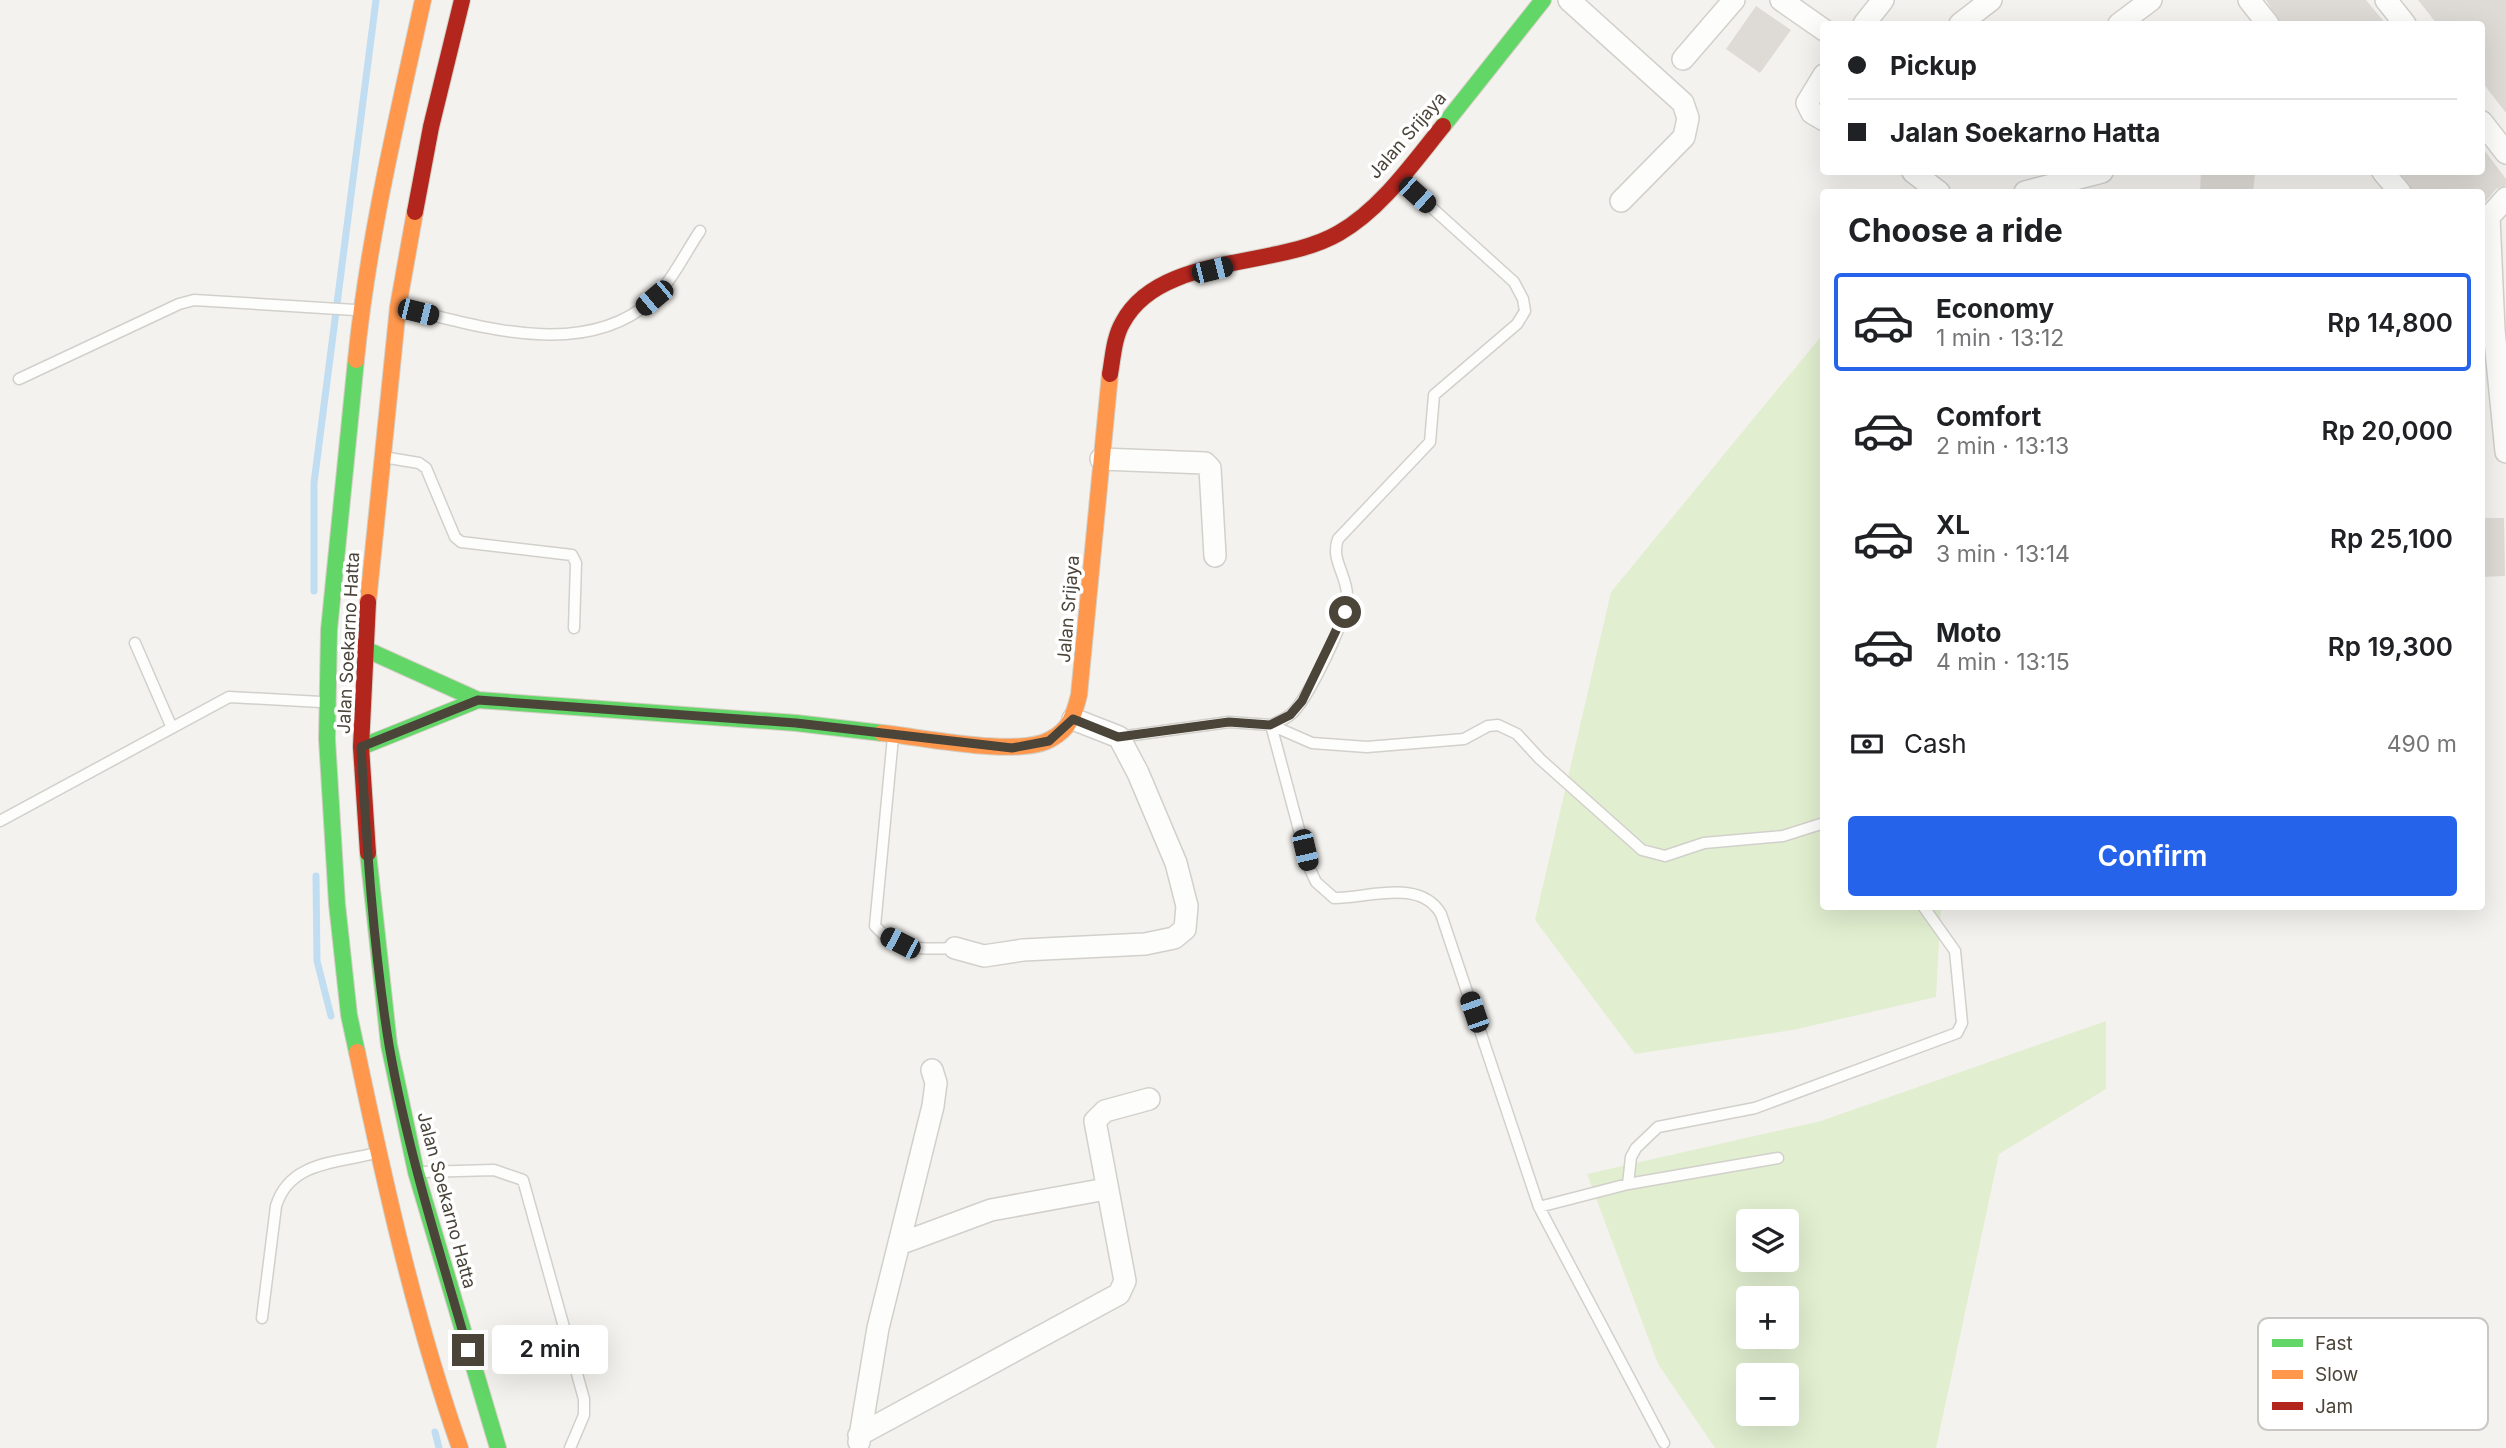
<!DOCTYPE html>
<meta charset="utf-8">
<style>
:root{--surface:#fff;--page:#f2f2f2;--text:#202124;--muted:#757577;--line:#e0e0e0;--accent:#2563eb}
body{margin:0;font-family:Inter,sans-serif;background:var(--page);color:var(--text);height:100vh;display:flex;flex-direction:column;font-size:26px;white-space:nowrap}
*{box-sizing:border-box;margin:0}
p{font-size:23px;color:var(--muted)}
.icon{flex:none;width:38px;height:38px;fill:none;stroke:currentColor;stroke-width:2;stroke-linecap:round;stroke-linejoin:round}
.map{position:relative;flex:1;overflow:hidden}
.drawer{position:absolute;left:1820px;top:189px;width:665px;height:721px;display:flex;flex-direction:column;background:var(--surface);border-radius:7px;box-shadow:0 7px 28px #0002}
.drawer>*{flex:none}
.banner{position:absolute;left:1820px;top:21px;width:665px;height:154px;border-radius:7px;box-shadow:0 7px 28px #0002;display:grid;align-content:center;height:154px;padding:0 28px;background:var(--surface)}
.tools{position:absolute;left:1736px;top:1209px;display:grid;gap:14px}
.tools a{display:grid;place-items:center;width:63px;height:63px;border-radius:7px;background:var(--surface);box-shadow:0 7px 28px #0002;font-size:35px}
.end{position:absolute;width:32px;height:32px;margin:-16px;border:9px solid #4b4439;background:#fff;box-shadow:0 0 0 4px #fff}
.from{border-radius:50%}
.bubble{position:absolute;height:49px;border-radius:7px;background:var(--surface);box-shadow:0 7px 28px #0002;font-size:23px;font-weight:600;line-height:49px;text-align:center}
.car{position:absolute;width:21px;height:42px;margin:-21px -10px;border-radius:9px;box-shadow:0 0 5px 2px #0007;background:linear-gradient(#222 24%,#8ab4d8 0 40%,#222 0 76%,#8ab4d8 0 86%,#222 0)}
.banner b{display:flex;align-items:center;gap:24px;height:66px;font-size:26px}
.banner b+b{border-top:2px solid var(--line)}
.banner i{width:18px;height:18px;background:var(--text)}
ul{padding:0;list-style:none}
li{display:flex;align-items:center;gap:21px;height:98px;margin:0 14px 10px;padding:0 14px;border:4px solid transparent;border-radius:7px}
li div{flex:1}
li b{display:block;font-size:26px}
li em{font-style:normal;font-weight:600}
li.on{border-color:var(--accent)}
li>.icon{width:63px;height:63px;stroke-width:1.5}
h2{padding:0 28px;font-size:32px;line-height:84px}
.pay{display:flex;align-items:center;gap:18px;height:77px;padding:0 28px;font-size:26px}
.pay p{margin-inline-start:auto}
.action{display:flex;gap:14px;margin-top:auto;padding:14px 28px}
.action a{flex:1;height:80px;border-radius:7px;background:var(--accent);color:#fff;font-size:28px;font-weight:600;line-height:80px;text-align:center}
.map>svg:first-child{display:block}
.green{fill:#e1eecf;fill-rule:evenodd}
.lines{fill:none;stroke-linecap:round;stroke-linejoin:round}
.stream{stroke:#c0ddf1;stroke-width:7}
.building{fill:#dedbd6}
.lane-casing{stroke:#d2d0cb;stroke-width:13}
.street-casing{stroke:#d2d0cb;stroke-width:24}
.fast-casing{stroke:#d3cfc5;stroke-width:18}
.slow-casing{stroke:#d3cfc5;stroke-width:18}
.jam-casing{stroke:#d3cfc5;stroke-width:18}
.lane{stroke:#fdfdfc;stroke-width:10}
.street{stroke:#fdfdfc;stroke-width:21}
.fast{stroke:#63d668;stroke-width:16}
.slow{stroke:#ff974d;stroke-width:16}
.jam{stroke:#b3261e;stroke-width:16}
.route{stroke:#4b4439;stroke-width:9}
.labels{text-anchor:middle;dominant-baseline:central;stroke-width:7;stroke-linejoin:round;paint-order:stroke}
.street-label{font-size:18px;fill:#4b4439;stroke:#fff}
.key{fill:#fff;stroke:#c9c7c4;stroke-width:2}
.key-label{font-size:19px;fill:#4b4439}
</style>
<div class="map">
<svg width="2506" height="1448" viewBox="0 0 2506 1448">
<rect width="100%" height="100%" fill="#f4f2ee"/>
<path class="green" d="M1823 334 1824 906 1941 907 1936 997 1793 1030 1635 1054 1535 920 1611 592Z
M2106 1021V1089L1999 1154 1936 1448H1715L1658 1364 1587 1174 1821 1121ZM1748 1222H1787V1260H1748ZM1748 1298H1787V1337H1748ZM1748 1376H1787V1414H1748Z"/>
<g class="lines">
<path class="stream" d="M314 591V483L376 0
M316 876 317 961 331 1016
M435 1432 439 1448"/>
</g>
<path class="building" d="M2266 0H2366L2386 24H2281Z
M2418 0H2506V113L2482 82V24H2437Z
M1756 6 1791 30 1760 73 1726 49Z
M2482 147 2506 179V185L2496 189 2482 206V192H2413L2400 172H2482Z
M2201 172 2255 174 2253 192H2200Z
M2482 518H2504L2505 576 2482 577Z"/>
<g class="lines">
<g class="lane-casing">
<path id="lane" d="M1400 179 1514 282 1523 299 1525 311 1517 324 1434 395 1430 442 1338 539C1330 560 1348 576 1347 597 1347 619 1307 702 1290 715 1285 719 1277 722 1271 725L1309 867 1316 882 1334 898C1369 898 1420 878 1441 914L1539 1207 1664 1443
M404 308C481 327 584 360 651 301 671 283 685 253 700 231
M19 379 179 304 194 300 355 310
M389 458 419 463 426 468 455 537 461 542 572 555 576 563 574 628
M135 643 172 728
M893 737 875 926C898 952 923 949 955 948
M1119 737 1229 722 1271 725 1312 743 1367 747 1464 739 1488 726 1498 725 1517 734 1540 759 1642 850 1665 856 1704 843 1783 836 1824 823
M0 821 229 697 321 702
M423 1172 494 1170 523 1180 584 1399V1415L570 1448
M1628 1184 1631 1157 1636 1148 1658 1127 1755 1108 1957 1033 1962 1023 1955 951 1923 906
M1539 1207 1628 1184 1778 1158
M262 1318 276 1206C289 1163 333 1163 372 1154"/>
</g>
<g class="street-casing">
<path id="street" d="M1569 0 1683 103 1688 118 1684 137 1621 201
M1781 0 1824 30
M2249 0 2268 24
M2386 0 2405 24
M1864 24 1883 0
M1960 24 1991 0
M2119 24 2151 0
M1683 59 1734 0
M1824 75 1807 103 1812 113 1824 120
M2482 122 2506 153
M1913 172 1939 192
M2383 172 2400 192
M2025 192 2102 172
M2506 198 2489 217 2494 330 2506 452
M1101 459 1205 463 1210 468 1215 556
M955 948 984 956 1023 950 1145 944 1174 938 1185 929 1187 906 1176 863 1138 773 1119 737 1073 719
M902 1243 991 1210 1106 1189
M859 1435 1119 1294 1125 1281 1095 1121 1105 1111 1149 1099
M859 1442 878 1328 933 1106 936 1083 932 1070"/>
</g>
<g class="fast-casing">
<path id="fast" d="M1443 126 1543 0
M356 360 329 630 327 739 337 904 349 1015 357 1052
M365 649 478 700
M361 747 478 700 796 723 882 733
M368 853 389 1045 416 1172 498 1448"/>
</g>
<g class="slow-casing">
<path id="slow" d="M356 360C368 238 397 119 423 0
M368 602 398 307 415 212
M882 733C921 737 1020 758 1051 739 1070 729 1074 715 1079 695L1110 374
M357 1052C385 1185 415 1320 460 1448"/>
</g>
<g class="jam-casing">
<path id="jam" d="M415 212 431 127 462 0
M1110 374C1113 357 1114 337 1123 322 1160 253 1278 269 1339 233 1381 209 1413 163 1443 126
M368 602 361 747 368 853"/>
</g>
<use href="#lane" class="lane"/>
<use href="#street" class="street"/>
<use href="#fast" class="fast"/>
<use href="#slow" class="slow"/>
<use href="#jam" class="jam"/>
</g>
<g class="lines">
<path class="route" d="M468 1350C439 1249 407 1149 389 1045 373 946 367 847 361 747L478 700 796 723 1012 748 1049 741 1073 719 1118 737 1229 722 1270 725 1290 715 1302 701 1345 612"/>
</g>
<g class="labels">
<g class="street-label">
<text transform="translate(1407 135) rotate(-49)">Jalan Srijaya</text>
<text transform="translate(1068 609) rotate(-85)">Jalan Srijaya</text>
<text transform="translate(348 643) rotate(-87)">Jalan Soekarno Hatta</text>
<text transform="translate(447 1200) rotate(75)">Jalan Soekarno Hatta</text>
</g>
</g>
<rect x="2258" y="1318" width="230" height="112" rx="10" class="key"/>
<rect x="2272" y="1339" width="31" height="8" fill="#63d668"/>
<rect x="2272" y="1370" width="31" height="9" fill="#ff974d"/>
<rect x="2272" y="1402" width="31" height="8" fill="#b3261e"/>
<g class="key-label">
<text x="2315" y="1350">Fast</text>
<text x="2315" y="1381">Slow</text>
<text x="2315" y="1413">Jam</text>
</g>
</svg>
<div class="tools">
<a><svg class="icon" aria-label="layers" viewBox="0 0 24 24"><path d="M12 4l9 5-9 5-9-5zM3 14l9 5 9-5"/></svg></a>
<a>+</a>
<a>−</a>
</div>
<i class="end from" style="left:1345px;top:612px"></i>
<i class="end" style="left:468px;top:1350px"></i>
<div class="bubble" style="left:492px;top:1325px;width:116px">2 min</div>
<i class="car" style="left:1417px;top:195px;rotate:132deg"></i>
<i class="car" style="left:1212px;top:270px;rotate:76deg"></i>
<i class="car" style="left:654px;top:298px;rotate:230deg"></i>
<i class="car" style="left:418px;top:312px;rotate:104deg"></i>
<i class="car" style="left:1305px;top:850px;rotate:167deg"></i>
<i class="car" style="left:900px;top:943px;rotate:297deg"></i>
<i class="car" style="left:1474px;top:1012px;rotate:341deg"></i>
<div class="banner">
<b><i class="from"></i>Pickup</b>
<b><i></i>Jalan Soekarno Hatta</b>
</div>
<section class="drawer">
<h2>Choose a ride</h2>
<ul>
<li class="on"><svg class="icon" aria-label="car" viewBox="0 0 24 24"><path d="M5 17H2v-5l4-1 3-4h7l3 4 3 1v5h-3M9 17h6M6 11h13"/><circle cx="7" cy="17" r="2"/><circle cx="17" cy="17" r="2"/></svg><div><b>Economy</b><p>1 min · 13:12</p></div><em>Rp 14,800</em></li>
<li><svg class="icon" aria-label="car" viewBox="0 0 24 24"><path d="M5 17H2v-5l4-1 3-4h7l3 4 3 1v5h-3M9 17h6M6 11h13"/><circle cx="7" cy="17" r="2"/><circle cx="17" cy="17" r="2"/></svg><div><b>Comfort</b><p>2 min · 13:13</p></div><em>Rp 20,000</em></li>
<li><svg class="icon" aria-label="car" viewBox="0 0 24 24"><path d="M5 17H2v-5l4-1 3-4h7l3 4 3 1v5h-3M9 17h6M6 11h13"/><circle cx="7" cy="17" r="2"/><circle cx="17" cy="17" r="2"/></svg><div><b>XL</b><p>3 min · 13:14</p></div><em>Rp 25,100</em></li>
<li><svg class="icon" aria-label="car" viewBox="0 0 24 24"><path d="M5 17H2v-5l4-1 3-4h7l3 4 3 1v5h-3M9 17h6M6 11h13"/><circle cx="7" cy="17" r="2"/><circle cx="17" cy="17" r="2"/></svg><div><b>Moto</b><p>4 min · 13:15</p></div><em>Rp 19,300</em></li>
</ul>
<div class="pay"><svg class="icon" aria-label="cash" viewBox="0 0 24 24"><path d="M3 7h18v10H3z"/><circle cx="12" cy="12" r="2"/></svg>Cash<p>490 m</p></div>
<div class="action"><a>Confirm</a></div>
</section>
</div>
